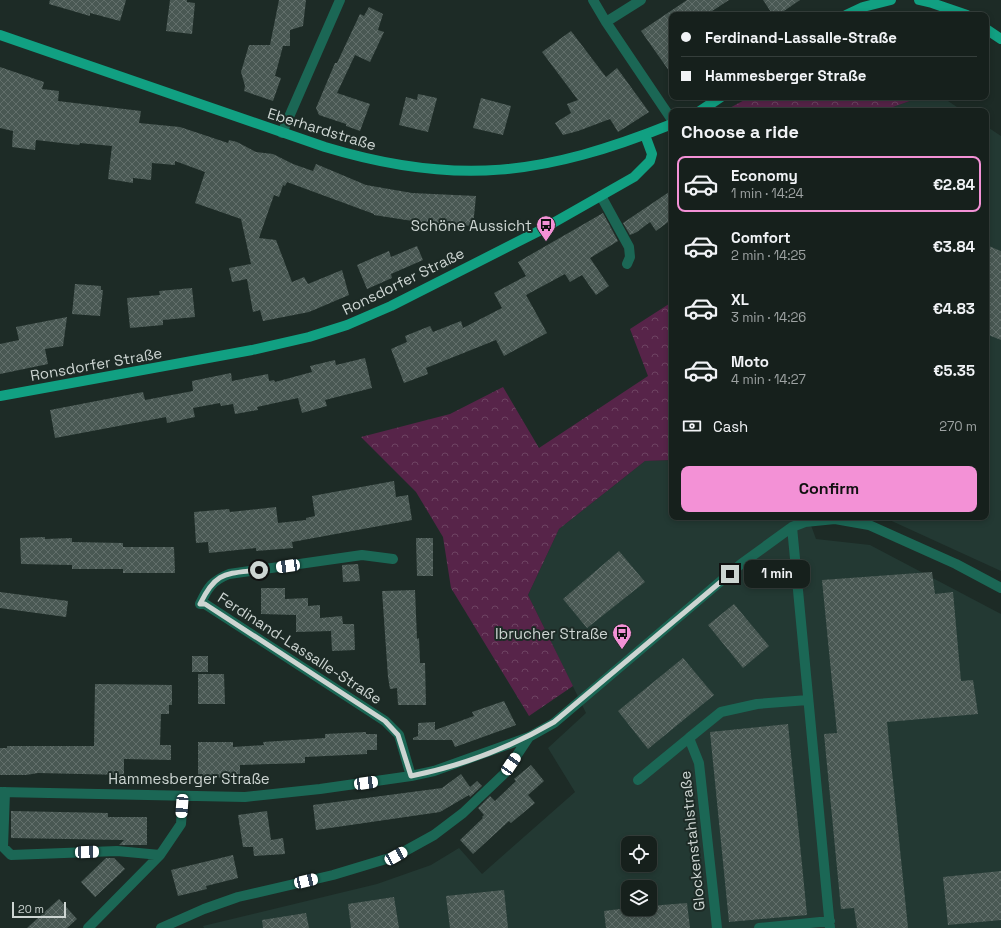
<!DOCTYPE html>
<meta charset="utf-8">
<style>
:root{--surface:#16201c;--page:#1f2825;--text:#f1f3f6;--muted:#9ea3a3;--line:#353e3b;--accent:#f391d6}
body{margin:0;font-family:"Space Grotesk",sans-serif;background:var(--page);color:var(--text);height:100vh;display:flex;flex-direction:column;font-size:15px;white-space:nowrap}
*{box-sizing:border-box;margin:0}
p{font-size:13px;color:var(--muted)}
.icon{flex:none;width:22px;height:22px;fill:none;stroke:currentColor;stroke-width:2;stroke-linecap:round;stroke-linejoin:round}
.map{position:relative;flex:1;overflow:hidden}
.details{position:absolute;left:669px;top:108px;width:320px;height:412px;display:flex;flex-direction:column;background:var(--surface);border-radius:8px;box-shadow:0 2px 6px #0003,0 0 0 1px var(--line)}
.details>*{flex:none}
.hud{position:absolute;left:669px;top:12px;width:320px;height:88px;border-radius:8px;box-shadow:0 2px 6px #0003,0 0 0 1px var(--line);display:grid;align-content:center;height:88px;padding:0 12px;background:var(--surface)}
.controls{position:absolute;left:621px;top:836px;display:grid;gap:8px}
.controls a{display:grid;place-items:center;width:36px;height:36px;border-radius:8px;background:var(--surface);box-shadow:0 2px 6px #0003,0 0 0 1px var(--line);font-size:20px}
.scale{position:absolute;left:12px;bottom:10px;width:54px;box-sizing:border-box;padding-left:4px;border:2px solid #cdd5d2;border-top:0;font-size:11px;line-height:14px;white-space:nowrap;color:#cdd5d2;-webkit-text-stroke:3px #1d2b26;paint-order:stroke}
.end{position:absolute;width:18px;height:18px;margin:-9px;border:5px solid #cdd5d2;background:#111;box-shadow:0 0 0 2px #111}
.from{border-radius:50%}
.bubble{position:absolute;height:28px;border-radius:8px;background:var(--surface);box-shadow:0 2px 6px #0003,0 0 0 1px var(--line);font-size:13px;font-weight:700;line-height:28px;text-align:center}
.car{position:absolute;width:12px;height:24px;margin:-12px -6px;border-radius:5px;box-shadow:0 0 3px 1px #0007;background:linear-gradient(#fff 24%,#345 0 40%,#fff 0 76%,#345 0 86%,#fff 0)}
.hud b{display:flex;align-items:center;gap:14px;height:38px;font-size:15px}
.hud b+b{border-top:1px solid var(--line)}
.hud i{width:10px;height:10px;background:var(--text)}
ul{padding:0;list-style:none}
li{display:flex;align-items:center;gap:12px;height:56px;margin:0 8px 6px;padding:0 4px;border:2px solid transparent;border-radius:8px}
li div{flex:1}
li b{display:block;font-size:15px}
li em{font-style:normal;font-weight:700}
li.active{border-color:var(--accent)}
li>.icon{width:36px;height:36px;stroke-width:1.5}
h2{padding:0 12px;font-size:18px;line-height:48px}
.pay{display:flex;align-items:center;gap:10px;height:44px;padding:0 12px;font-size:15px}
.pay p{margin-inline-start:auto}
.button{display:flex;gap:8px;margin-top:auto;padding:8px 12px}
.button a{flex:1;height:46px;border-radius:8px;background:var(--accent);color:#111;font-size:16px;font-weight:700;line-height:46px;text-align:center}
.map>svg:first-child{display:block}
.built{fill:#233933;fill-rule:evenodd}
.forest{fill:url(#forest-crowns)}
.building{fill:url(#building-cross-hatch)}
.lines{fill:none;stroke-linecap:round;stroke-linejoin:round}
.minor{stroke:#1b6755;stroke-width:10}
.major{stroke:#11a082;stroke-width:10}
.route{stroke:#cdd5d2;stroke-width:5}
.labels{text-anchor:middle;dominant-baseline:central;stroke-width:4;stroke-linejoin:round;paint-order:stroke}
.street-label{font-size:15px;fill:#cdd5d2;stroke:#1d2b26}
.poi-label{font-size:15px;fill:#cdd5d2;stroke:#1d2b26;text-anchor:end}
</style>
<div class="map">
<svg width="1001" height="928" viewBox="0 0 1001 928">
<defs>
<pattern id="forest-crowns" width="20" height="18" patternUnits="userSpaceOnUse"><rect width="20" height="18" fill="#572449"/><path d="M2 6a3 3 0 1 1 6 0M12 15a3 3 0 1 1 6 0" fill="none" stroke="#6e4362"/></pattern>
<pattern id="building-cross-hatch" width="8" height="8" patternUnits="userSpaceOnUse"><rect width="8" height="8" fill="#495853"/><path d="M0 0l8 8M0 8l8-8" fill="none" stroke="#626f6b"/></pattern>
</defs>
<rect width="100%" height="100%" fill="#1d2b26"/>
<path class="built" d="M921 97H942L963 111H882Z
M986 126 1001 136V571L883 517H986Z
M672 460V517H808L816 539 870 545 1001 614V928H204L203 926 377 884 431 865 459 848 482 874 575 792 548 748 586 713 528 595 559 529 645 461ZM628 843H650V865H628ZM628 887H650V909H628Z"/>
<path class="forest" d="M750 97H921L882 111H724Z
M672 302V460L645 461 559 529 528 595 573 686 529 716 451 588 443 537 416 492 361 437 450 414 503 387 539 448 648 376 630 329Z"/>
<path class="building" d="M50 0H126L120 21 90 13V16L49 4Z
M170 0H187V2L195 3 192 34 166 31Z
M279 0H306L303 26 290 30V46H283L275 76 281 78 273 101 244 91 245 86 241 72 249 45H270Z
M687 0H729L706 15H672V75L641 31Z
M763 0H800L778 15H773Z
M369 7 383 14 378 30 384 32 370 62 355 55 337 93 370 104 360 131 346 126V124L319 115 316 108 335 63H337L360 14 364 16Z
M571 31 606 77 617 68 649 112 618 132 610 119 578 131 563 135 555 123 571 113 567 104 578 100 542 52Z
M0 67 44 82 42 89 59 91 58 101 141 111 139 123 180 127 228 143 229 140 237 142 256 152 273 154 293 164 313 171 316 164 366 185 412 193 476 196 473 226 419 222 374 215V214L287 182 285 186 283 185 279 197 274 195 259 238 276 240 292 282 304 277 308 284 342 270 349 295 309 312 263 321 260 310 253 312 247 279 232 282 229 268 251 264 241 219 195 203 205 172 175 161V165L152 163 151 180 133 178V183L108 179 112 146 80 143 79 145 36 140 35 150 12 147 13 131 0 128Z
M418 94 437 98 428 132 399 125 406 97 417 100Z
M481 98 511 106 503 135 473 128Z
M672 190V219L656 231 650 222 637 232 630 235 623 223Z
M603 213 618 241 590 258 609 286 596 295 582 275 570 282 565 274 526 295 547 333 504 356 496 340 426 368 428 374 404 383 391 349 407 342 405 336 430 326 433 332 461 321 463 328 502 308 494 293 526 276 518 262Z
M986 245 1001 251V340L986 334Z
M417 246 423 260 391 274 392 278 367 289 357 265 389 251 391 257Z
M75 284 101 286V290H103L100 316 72 314Z
M192 288 195 317 163 320V325L130 328 127 298 160 295 159 291Z
M67 317 63 346 45 349 48 364 0 374V344L19 340 16 327Z
M365 358 372 388 325 400 327 406 302 413 298 398 257 407 258 410 235 414 233 404 221 406 220 403 193 408 195 417 167 423 166 417 55 438 50 410 143 392 145 400 193 391 192 381 231 373 232 381 268 374 269 381 274 380 275 382 312 372 310 366 335 360 336 365Z
M394 481 396 497 408 495 412 520 292 542 293 548 256 551V548L209 553 208 542 196 543 194 512 229 509 230 512 276 507 278 523 306 520V518L315 516 312 496Z
M45 537V539L72 538V542L123 543V547H174L175 573H123V569H72V565L21 564 20 538Z
M416 538H433V576H417Z
M619 551 645 582 587 628 563 599Z
M358 564 360 581 343 582 342 565Z
M932 572 935 594 953 592 961 681 973 680 978 714 887 722 908 928H857L854 908 841 909 824 734 837 733 822 580Z
M261 588H285V599L308 598V606L320 605V618L342 616 343 624H354L355 650 332 651 331 631 296 632V615L261 614Z
M415 590 417 639 419 638 420 663H425L426 705H398L397 688 390 689 388 677 382 591Z
M0 592 68 601 66 617 0 608Z
M734 604 769 646 743 668 708 625Z
M192 656H208V672H192Z
M683 658 714 695 648 749 618 711Z
M198 674H224L225 704H198Z
M95 684 172 685V705H169V714H161L160 745H171V760L124 759V775L38 773 26 775H0V748H7V746H94Z
M504 701 516 725 455 747 452 740H413V738L418 736V723L435 722V730L474 716 472 712Z
M788 724 807 915 729 922 710 732Z
M366 732V734H377V750H367V754L305 757V763L240 765V777L198 778V742H233V747L264 745 263 742 325 738V734Z
M531 765 544 781 528 795 535 803 511 823 509 821 473 854 460 840 483 818 482 817 484 815 478 808 490 796 495 801 516 781 514 779Z
M461 774 470 787 477 781 482 786 470 797 469 795 440 812 316 830 313 805 442 788Z
M11 811 108 813V817H147V845H119L124 840 11 838Z
M267 811 271 840 283 838 285 854 254 856 253 847H243L238 815Z
M233 855 238 878 206 886 207 889 178 896 171 870Z
M106 858H114L125 869 95 897 81 882Z
M1001 871V920L948 925 943 877Z
M504 890 508 928H450L446 896Z
M394 897 399 928H351L348 904Z
M59 899 77 919 67 928H27Z
M687 903 690 928H606L604 911 628 908 650 909V906Z
M306 913 309 928H263L262 920Z"/>
<g class="lines">
<path class="minor" d="M593 0 606 22 672 120
M606 22 641 0
M282 133 340 0
M601 196 629 247 630 257 627 264
M792 527 830 928
M393 559 362 555 229 574C212 581 208 587 200 604H205L385 721 399 735 411 776
M638 780 689 738
M0 792 245 797 320 789 411 776 434 771 529 737 554 723 741 564 792 527 805 522 835 519 869 525 956 564 1001 588
M5 792 3 847 11 855 117 851 160 855
M88 928 160 855 181 824 183 796
M161 928 204 909 238 897 333 875 396 856 434 835 463 813 505 773 529 737
M717 928 699 763 689 738 721 712 757 704 808 700
M759 928 830 921"/>
<path class="major" d="M919 0 932 3 967 15
M846 15 863 7 891 0
M986 29 1001 39
M0 35 325 147C457 187 545 175 672 124
M700 111 721 97
M0 396 252 350 309 337 347 325 391 306 539 231 634 177 650 161 652 154 645 135"/>
</g>
<g class="lines">
<path class="route" d="M259 570C225 574 216 571 200 604H205L385 721 398 735 411 776C461 766 511 747 554 722L730 574"/>
</g>
<defs>
<g id="bus-pin" transform="scale(1)"><path d="M0 17L-7.5 6A9.5 9.5 0 1 1 7.5 6Z" fill="#f391d6" stroke="#1d2b26"/><path d="M-5-6H5V4H4V6H2V4H-2V6H-4V4H-5ZM-3.5-4V0h7V-4ZM-3.5 1.2v1.5H-2V1.2ZM2 1.2v1.5H3.5V1.2Z" fill="#111"/></g>
</defs>
<g fill-rule="evenodd">
<use href="#bus-pin" x="546" y="225"/>
<use href="#bus-pin" x="622" y="633"/>
</g>
<g class="labels">
<g class="street-label">
<text transform="translate(322 129) rotate(17)">Eberhardstraße</text>
<text transform="translate(403 281) rotate(-26)">Ronsdorfer Straße</text>
<text transform="translate(96 364) rotate(-10)">Ronsdorfer Straße</text>
<text transform="translate(300 648) rotate(33)">Ferdinand-Lassalle-Straße</text>
<text x="189" y="778">Hammesberger Straße</text>
<text transform="translate(692 841) rotate(-96)">Glockenstahlstraße</text>
</g>
<g class="poi-label">
<text x="532" y="225">Schöne Aussicht</text>
<text x="608" y="633">Ibrucher Straße</text>
</g>
</g>
</svg>
<div class="controls">
<a><svg class="icon" aria-label="locate" viewBox="0 0 24 24"><circle cx="12" cy="12" r="6"/><path d="M12 2v4M12 18v4M2 12h4M18 12h4"/></svg></a>
<a><svg class="icon" aria-label="layers" viewBox="0 0 24 24"><path d="M12 4l9 5-9 5-9-5zM3 14l9 5 9-5"/></svg></a>
</div>
<div class="scale">20 m</div>
<i class="end from" style="left:259px;top:570px"></i>
<i class="end" style="left:730px;top:574px"></i>
<div class="bubble" style="left:744px;top:560px;width:66px">1 min</div>
<i class="car" style="left:288px;top:566px;rotate:262deg"></i>
<i class="car" style="left:511px;top:764px;rotate:34deg"></i>
<i class="car" style="left:366px;top:783px;rotate:82deg"></i>
<i class="car" style="left:182px;top:806px;rotate:184deg"></i>
<i class="car" style="left:87px;top:852px;rotate:88deg"></i>
<i class="car" style="left:396px;top:856px;rotate:61deg"></i>
<i class="car" style="left:306px;top:881px;rotate:77deg"></i>
<div class="hud">
<b><i class="from"></i>Ferdinand-Lassalle-Straße</b>
<b><i></i>Hammesberger Straße</b>
</div>
<section class="details">
<h2>Choose a ride</h2>
<ul>
<li class="active"><svg class="icon" aria-label="car" viewBox="0 0 24 24"><path d="M5 17H2v-5l4-1 3-4h7l3 4 3 1v5h-3M9 17h6M6 11h13"/><circle cx="7" cy="17" r="2"/><circle cx="17" cy="17" r="2"/></svg><div><b>Economy</b><p>1 min · 14:24</p></div><em>€2.84</em></li>
<li><svg class="icon" aria-label="car" viewBox="0 0 24 24"><path d="M5 17H2v-5l4-1 3-4h7l3 4 3 1v5h-3M9 17h6M6 11h13"/><circle cx="7" cy="17" r="2"/><circle cx="17" cy="17" r="2"/></svg><div><b>Comfort</b><p>2 min · 14:25</p></div><em>€3.84</em></li>
<li><svg class="icon" aria-label="car" viewBox="0 0 24 24"><path d="M5 17H2v-5l4-1 3-4h7l3 4 3 1v5h-3M9 17h6M6 11h13"/><circle cx="7" cy="17" r="2"/><circle cx="17" cy="17" r="2"/></svg><div><b>XL</b><p>3 min · 14:26</p></div><em>€4.83</em></li>
<li><svg class="icon" aria-label="car" viewBox="0 0 24 24"><path d="M5 17H2v-5l4-1 3-4h7l3 4 3 1v5h-3M9 17h6M6 11h13"/><circle cx="7" cy="17" r="2"/><circle cx="17" cy="17" r="2"/></svg><div><b>Moto</b><p>4 min · 14:27</p></div><em>€5.35</em></li>
</ul>
<div class="pay"><svg class="icon" aria-label="cash" viewBox="0 0 24 24"><path d="M3 7h18v10H3z"/><circle cx="12" cy="12" r="2"/></svg>Cash<p>270 m</p></div>
<div class="button"><a>Confirm</a></div>
</section>
</div>
